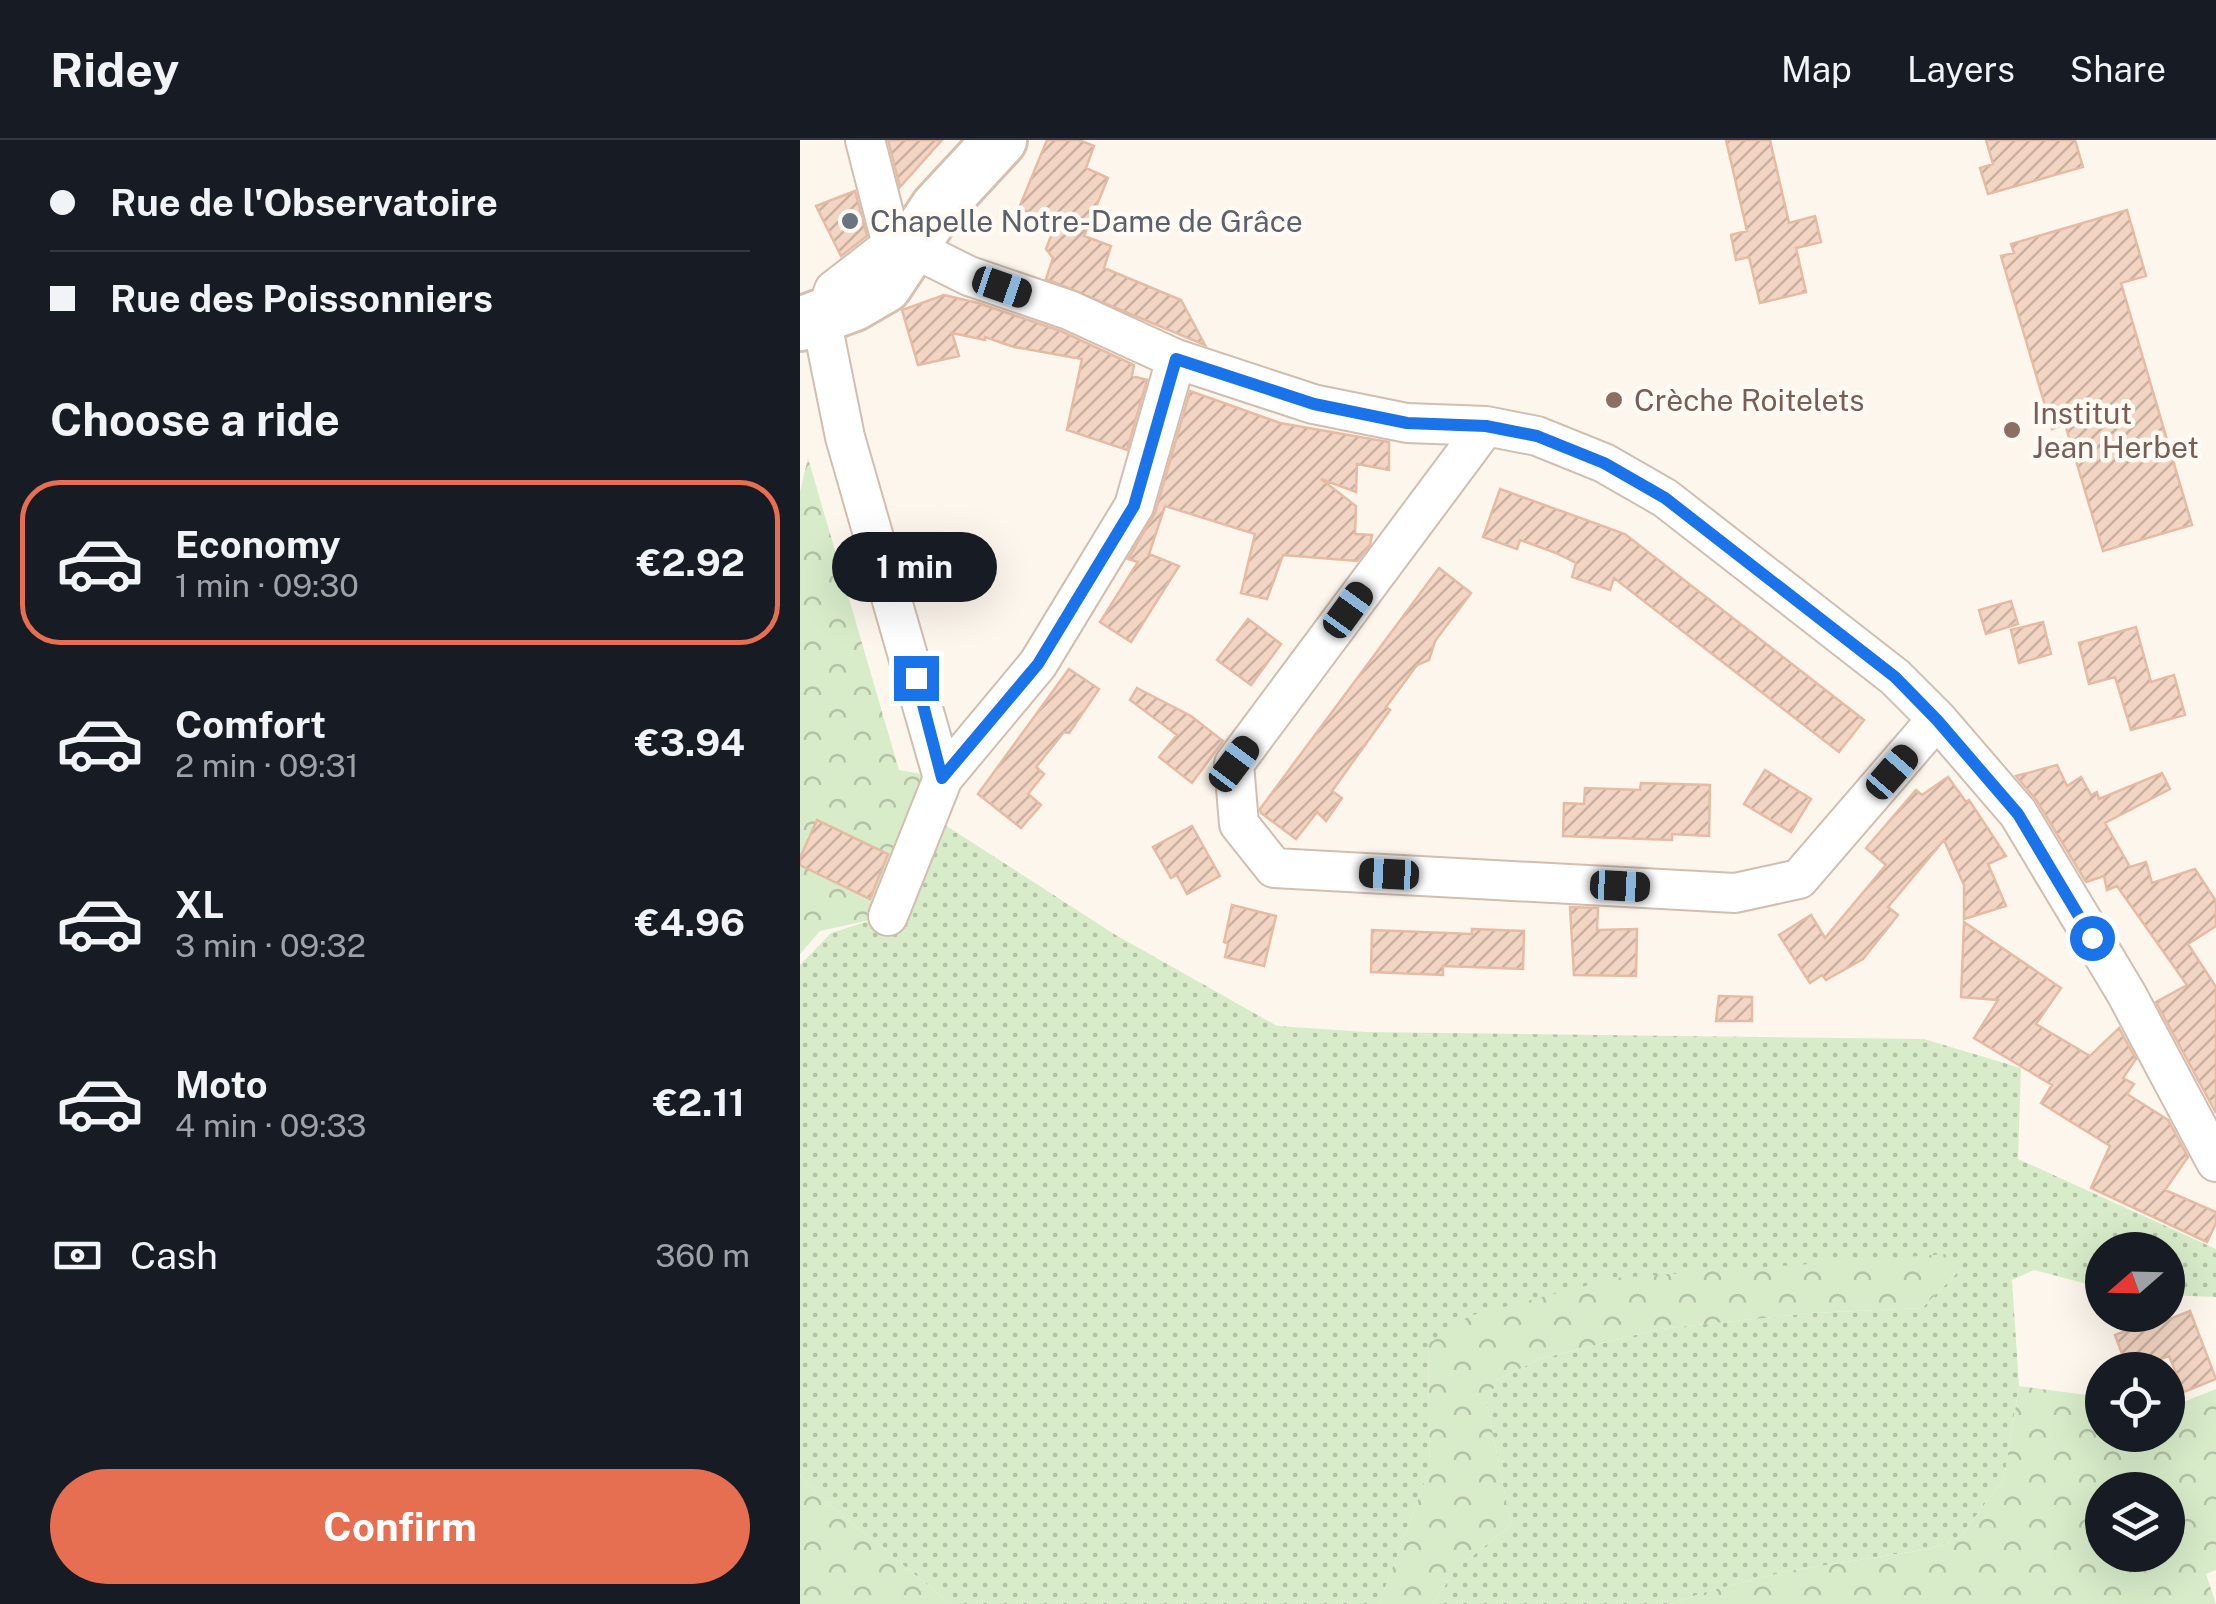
<!DOCTYPE html>
<meta charset="utf-8">
<style>
:root{--surface:#171b24;--page:#20242c;--text:#f1f3f6;--muted:#9ea1a6;--line:#363941;--accent:#e76f51}
body{margin:0;font-family:"Public Sans",sans-serif;background:var(--page);color:var(--text);height:100vh;display:flex;flex-direction:column;font-size:38px;white-space:nowrap}
*{box-sizing:border-box;margin:0}
p{font-size:32px;color:var(--muted)}
.icon{flex:none;width:55px;height:55px;fill:none;stroke:currentColor;stroke-width:2;stroke-linecap:round;stroke-linejoin:round}
.map{position:relative;flex:1;overflow:hidden}
.side{display:flex;flex-direction:column;background:var(--surface);width:800px}
.side>*{flex:none}
.hud{display:grid;align-content:center;height:220px;padding:0 50px;background:var(--surface)}
.needle{width:65px;rotate:250deg}
.fabs{position:absolute;left:1285px;top:1092px;display:grid;gap:20px}
.fabs a{display:grid;place-items:center;width:100px;height:100px;border-radius:50%;background:var(--surface);box-shadow:0 10px 40px #0002;font-size:50px}
.end{position:absolute;width:45px;height:45px;margin:-22px;border:12px solid #1a73e8;background:#fff;box-shadow:0 0 0 5px #fff}
.from{border-radius:50%}
.bubble{position:absolute;height:70px;border-radius:35px;background:var(--surface);box-shadow:0 10px 40px #0002;font-size:32px;font-weight:700;line-height:70px;text-align:center}
.car{position:absolute;width:30px;height:60px;margin:-30px -15px;border-radius:12px;box-shadow:0 0 8px 2px #0007;background:linear-gradient(#222 24%,#8ab4d8 0 40%,#222 0 76%,#8ab4d8 0 86%,#222 0)}
.hud b{display:flex;align-items:center;gap:35px;height:95px;font-size:38px}
.hud b+b{border-top:2px solid var(--line)}
.hud i{width:25px;height:25px;background:var(--text)}
ul{padding:0;list-style:none}
li{display:flex;align-items:center;gap:30px;height:165px;margin:0 20px 15px;padding:0 30px;border:5px solid transparent;border-radius:40px}
li div{flex:1}
li b{display:block;font-size:38px}
li em{font-style:normal;font-weight:700}
li.active{border-color:var(--accent)}
li>.icon{width:90px;height:90px;stroke-width:1.5}
h2{padding:0 50px;font-size:45px;line-height:120px}
.pay{display:flex;align-items:center;gap:25px;height:110px;padding:0 50px;font-size:38px}
.pay p{margin-inline-start:auto}
.cta{display:flex;gap:20px;margin-top:auto;padding:20px 50px}
.cta a{flex:1;height:115px;border-radius:60px;background:var(--accent);color:#fff;font-size:40px;font-weight:700;line-height:115px;text-align:center}
header{display:flex;align-items:center;gap:60px;box-sizing:border-box;height:140px;padding:0 50px;background:var(--surface);border-bottom:2px solid var(--line)}
header strong{font-size:48px}
nav{display:flex;gap:55px;margin-inline-start:auto;font-size:35px}
main{display:flex;flex:1;min-height:0}
.map>svg:first-child{display:block}
.grass{fill:url(#grass-dots)}
.forest{fill:url(#forest-crowns);fill-rule:evenodd}
.building{fill:url(#building-hatch);stroke:#e6bba3;stroke-width:2.5}
.lines{fill:none;stroke-linecap:round;stroke-linejoin:round}
.minor-casing{stroke:#d1beb0;stroke-width:42}
.secondary-casing{stroke:#d6c0b0;stroke-width:58}
.minor{stroke:#fff;stroke-width:38}
.secondary{stroke:#fff;stroke-width:52}
.route{stroke:#1a73e8;stroke-width:12}
.worship-dot{fill:#6b7280;stroke:#fffaf3;stroke-width:4}
.education-dot{fill:#8d6e63;stroke:#fffaf3;stroke-width:4}
.labels{text-anchor:middle;dominant-baseline:central;stroke-width:9;stroke-linejoin:round;paint-order:stroke}
.worship-label{font-size:30px;fill:#5b616d;stroke:#fffaf3;text-anchor:start}
.education-label{font-size:30px;fill:#785e54;stroke:#fffaf3;text-anchor:start}
</style>
<header>
<strong>Ridey</strong>
<nav><a>Map</a><a>Layers</a><a>Share</a></nav>
</header>
<main>
<section class="side">
<div class="hud">
<b><i class="from"></i>Rue de l'Observatoire</b>
<b><i></i>Rue des Poissonniers</b>
</div>
<h2>Choose a ride</h2>
<ul>
<li class="active"><svg class="icon" aria-label="car" viewBox="0 0 24 24"><path d="M5 17H2v-5l4-1 3-4h7l3 4 3 1v5h-3M9 17h6M6 11h13"/><circle cx="7" cy="17" r="2"/><circle cx="17" cy="17" r="2"/></svg><div><b>Economy</b><p>1 min · 09:30</p></div><em>€2.92</em></li>
<li><svg class="icon" aria-label="car" viewBox="0 0 24 24"><path d="M5 17H2v-5l4-1 3-4h7l3 4 3 1v5h-3M9 17h6M6 11h13"/><circle cx="7" cy="17" r="2"/><circle cx="17" cy="17" r="2"/></svg><div><b>Comfort</b><p>2 min · 09:31</p></div><em>€3.94</em></li>
<li><svg class="icon" aria-label="car" viewBox="0 0 24 24"><path d="M5 17H2v-5l4-1 3-4h7l3 4 3 1v5h-3M9 17h6M6 11h13"/><circle cx="7" cy="17" r="2"/><circle cx="17" cy="17" r="2"/></svg><div><b>XL</b><p>3 min · 09:32</p></div><em>€4.96</em></li>
<li><svg class="icon" aria-label="car" viewBox="0 0 24 24"><path d="M5 17H2v-5l4-1 3-4h7l3 4 3 1v5h-3M9 17h6M6 11h13"/><circle cx="7" cy="17" r="2"/><circle cx="17" cy="17" r="2"/></svg><div><b>Moto</b><p>4 min · 09:33</p></div><em>€2.11</em></li>
</ul>
<div class="pay"><svg class="icon" aria-label="cash" viewBox="0 0 24 24"><path d="M3 7h18v10H3z"/><circle cx="12" cy="12" r="2"/></svg>Cash<p>360 m</p></div>
<div class="cta"><a>Confirm</a></div>
</section>
<div class="map">
<svg width="1416" height="1464" viewBox="0 0 1416 1464">
<defs>
<pattern id="grass-dots" width="8" height="8" patternUnits="userSpaceOnUse" patternTransform="scale(2.5)"><rect width="8" height="8" fill="#d8ecc9"/><path d="M2 2h.1M6 6h.1" fill="none" stroke="#b4c2a5" stroke-width="1.8" stroke-linecap="round"/></pattern>
<pattern id="forest-crowns" width="20" height="18" patternUnits="userSpaceOnUse" patternTransform="scale(2.5)"><rect width="20" height="18" fill="#d8ecc9"/><path d="M2 6a3 3 0 1 1 6 0M12 15a3 3 0 1 1 6 0" fill="none" stroke="#b4c2a5"/></pattern>
<pattern id="building-hatch" width="6" height="6" patternUnits="userSpaceOnUse" patternTransform="scale(2.5)"><rect width="6" height="6" fill="#f3d5c3"/><path d="M-1 1l2-2M0 6l6-6M5 7l2-2" fill="none" stroke="#cab0a1"/></pattern>
</defs>
<rect width="100%" height="100%" fill="#fdf6ec"/>
<path class="grass" d="M128 674 314 794 477 886 566 892 1124 899 1221 928 1218 1019 1416 1109V1157L1368 1155V1110H1302V1148L1234 1130 1212 1140 1219 1246 1204 1339 1159 1398 1129 1409 989 1431 909 1451 870 1464H633L655 1430 711 1385 687 1264 697 1240 740 1219 859 1189 1010 1173 1122 1168 1161 1129 628 1204 630 1328 579 1464H151L22 1359 0 1335V825L31 793 88 775Z"/>
<path class="forest" d="M8 318 99 630 143 638 88 776 20 791 0 814V352Z
M1146 1114 1162 1128 1122 1168 1010 1173 859 1189 740 1219 697 1240 687 1264 711 1385 655 1430 633 1464H579L630 1328 628 1204 669 1176 816 1138Z
M1219 1246 1302 1257V1295H1368V1268L1416 1249V1430L1406 1434 1416 1464H870L909 1451 989 1431 1129 1409 1159 1398 1204 1339ZM1368 1350V1415H1302V1350Z
M0 1335 22 1359 151 1464H0Z"/>
<path class="building" d="M88 0H142L100 47Z
M247 0H279L294 6 286 28 308 38 284 96 311 106 304 128 381 160 405 205 246 139 253 118 246 109 256 83 219 68Z
M926 0H970L989 83 1015 76 1021 102 996 108 1006 152 960 163 949 117 936 120 931 95 947 91Z
M1186 0H1275L1283 27 1188 54 1180 28 1193 24Z
M55 51 67 96 41 116 16 66Z
M1327 70 1346 136 1321 143 1392 385 1303 411 1265 284 1252 289 1201 116 1214 113 1211 104Z
M144 155 178 163 261 191 334 225 332 236 347 240 327 310 267 290 282 219 214 207 185 197V200L152 193 159 216 118 225 102 170Z
M390 251 480 283 589 302V330L557 324 556 352 521 339 556 366 555 394 572 395 570 405 557 421 483 415 467 459 441 453 455 394 365 366 349 414 379 426 331 502 300 482 338 422 328 419 355 373Z
M700 349 825 394 1064 580 1039 612 814 438 810 450 772 437 776 423 756 413 720 400 717 409 683 397Z
M639 428 671 453 635 501 629 520 617 525 586 567 590 570 532 651 542 658 526 681 517 672 496 699 461 673 460 669Z
M1211 461 1218 484 1186 494 1179 470Z
M448 479 481 504 451 545 417 520Z
M1243 482 1251 514 1219 523 1211 490Z
M1336 487 1351 542 1374 535 1385 575 1331 590 1315 537 1289 544 1279 503Z
M269 529 299 549 269 593 264 592 236 627 244 634 228 654 241 665 221 688 178 654Z
M337 548 391 576 423 601 392 643 359 617 377 595 330 560Z
M1257 625 1267 646 1281 637 1291 655 1297 652 1299 659 1362 633 1370 649 1305 683 1330 727 1346 722 1352 743 1395 729 1416 761V786L1388 804 1416 847V973L1356 862 1387 845 1317 746 1307 750 1304 736 1286 742 1237 661 1216 636Z
M965 630 1011 659 991 692 944 664Z
M1148 637 1166 662 1169 660 1206 716 1188 724 1206 766 1164 779V745L1144 700 1088 767 1098 775 1063 819 1026 840 1022 835 1010 843 979 795 1011 775 1025 798 1086 725 1066 708 1116 650 1122 655Z
M841 643 910 645 909 696 872 694V700L763 696 764 663 784 664 785 648 840 650Z
M17 680 88 714 70 759 0 725V718Z
M392 686 420 736 387 754 377 735 371 738 353 707Z
M432 765 476 776 464 826 425 817 428 804 424 802Z
M770 767 798 768 797 790 837 789 836 836 774 835Z
M1164 782 1261 848 1236 884 1290 916 1319 888 1336 919 1323 938 1334 944 1327 954 1368 980 1388 1017 1365 1050 1416 1072V1083L1407 1102 1291 1048 1310 1006 1241 963 1252 945 1174 898 1198 860 1161 857Z
M672 789 724 791 723 829 643 826V835L571 832 572 790 672 794Z
M919 856 952 857V881H916Z
M1390 1171 1416 1239 1384 1252 1369 1216 1328 1230 1315 1195 1363 1176 1365 1181Z"/>
<g class="lines">
<g class="minor-casing">
<path id="minor" d="M65 0 92 105
M92 105 109 106 169 136 269 170 376 219 513 264 607 283 686 286 737 296 804 323 865 358 1095 537 1137 579 1218 673 1326 853 1416 1022
M92 105 34 150 25 176V198L45 297 143 638
M686 286 434 624 439 684 474 728 935 753 999 739 1137 579
M88 776 143 638 238 524 334 366 376 219"/>
</g>
<g class="secondary-casing">
<path id="secondary" d="M0 184 54 164 85 146 137 68 200 0"/>
</g>
<use href="#minor" class="minor"/>
<use href="#secondary" class="secondary"/>
</g>
<g class="lines">
<path class="route" d="M116 538 142 638 238 524 334 366 376 219 514 264 607 283 686 286 737 296 804 323 865 358 1095 537 1137 580 1218 674 1292 798"/>
</g>
<circle class="worship-dot" cx="50" cy="81" r="10"/>
<g class="education-dot">
<circle cx="814" cy="260" r="10"/>
<circle cx="1212" cy="290" r="10"/>
</g>
<g class="labels">
<g class="worship-label">
<text x="70" y="81">Chapelle Notre-Dame de Grâce</text>
</g>
<g class="education-label">
<text x="834" y="260">Crèche Roitelets</text>
<text x="1232" y="273">Institut<tspan x="1232" dy="34">Jean Herbet</tspan></text>
</g>
</g>
</svg>
<div class="fabs">
<a><svg class="needle" viewBox="-14 -14 28 28"><path d="M0-13l5 13h-10z" fill="#e53935"/><path d="M0 13l5-13h-10z" fill="#9ea1a6"/></svg></a>
<a><svg class="icon" aria-label="locate" viewBox="0 0 24 24"><circle cx="12" cy="12" r="6"/><path d="M12 2v4M12 18v4M2 12h4M18 12h4"/></svg></a>
<a><svg class="icon" aria-label="layers" viewBox="0 0 24 24"><path d="M12 4l9 5-9 5-9-5zM3 14l9 5 9-5"/></svg></a>
</div>
<i class="end from" style="left:1292px;top:798px"></i>
<i class="end" style="left:116px;top:538px"></i>
<div class="bubble" style="left:32px;top:392px;width:165px">1 min</div>
<i class="car" style="left:202px;top:147px;rotate:109deg"></i>
<i class="car" style="left:548px;top:470px;rotate:36deg"></i>
<i class="car" style="left:434px;top:624px;rotate:37deg"></i>
<i class="car" style="left:1092px;top:632px;rotate:41deg"></i>
<i class="car" style="left:589px;top:734px;rotate:273deg"></i>
<i class="car" style="left:820px;top:746px;rotate:93deg"></i>
</div>
</main>
